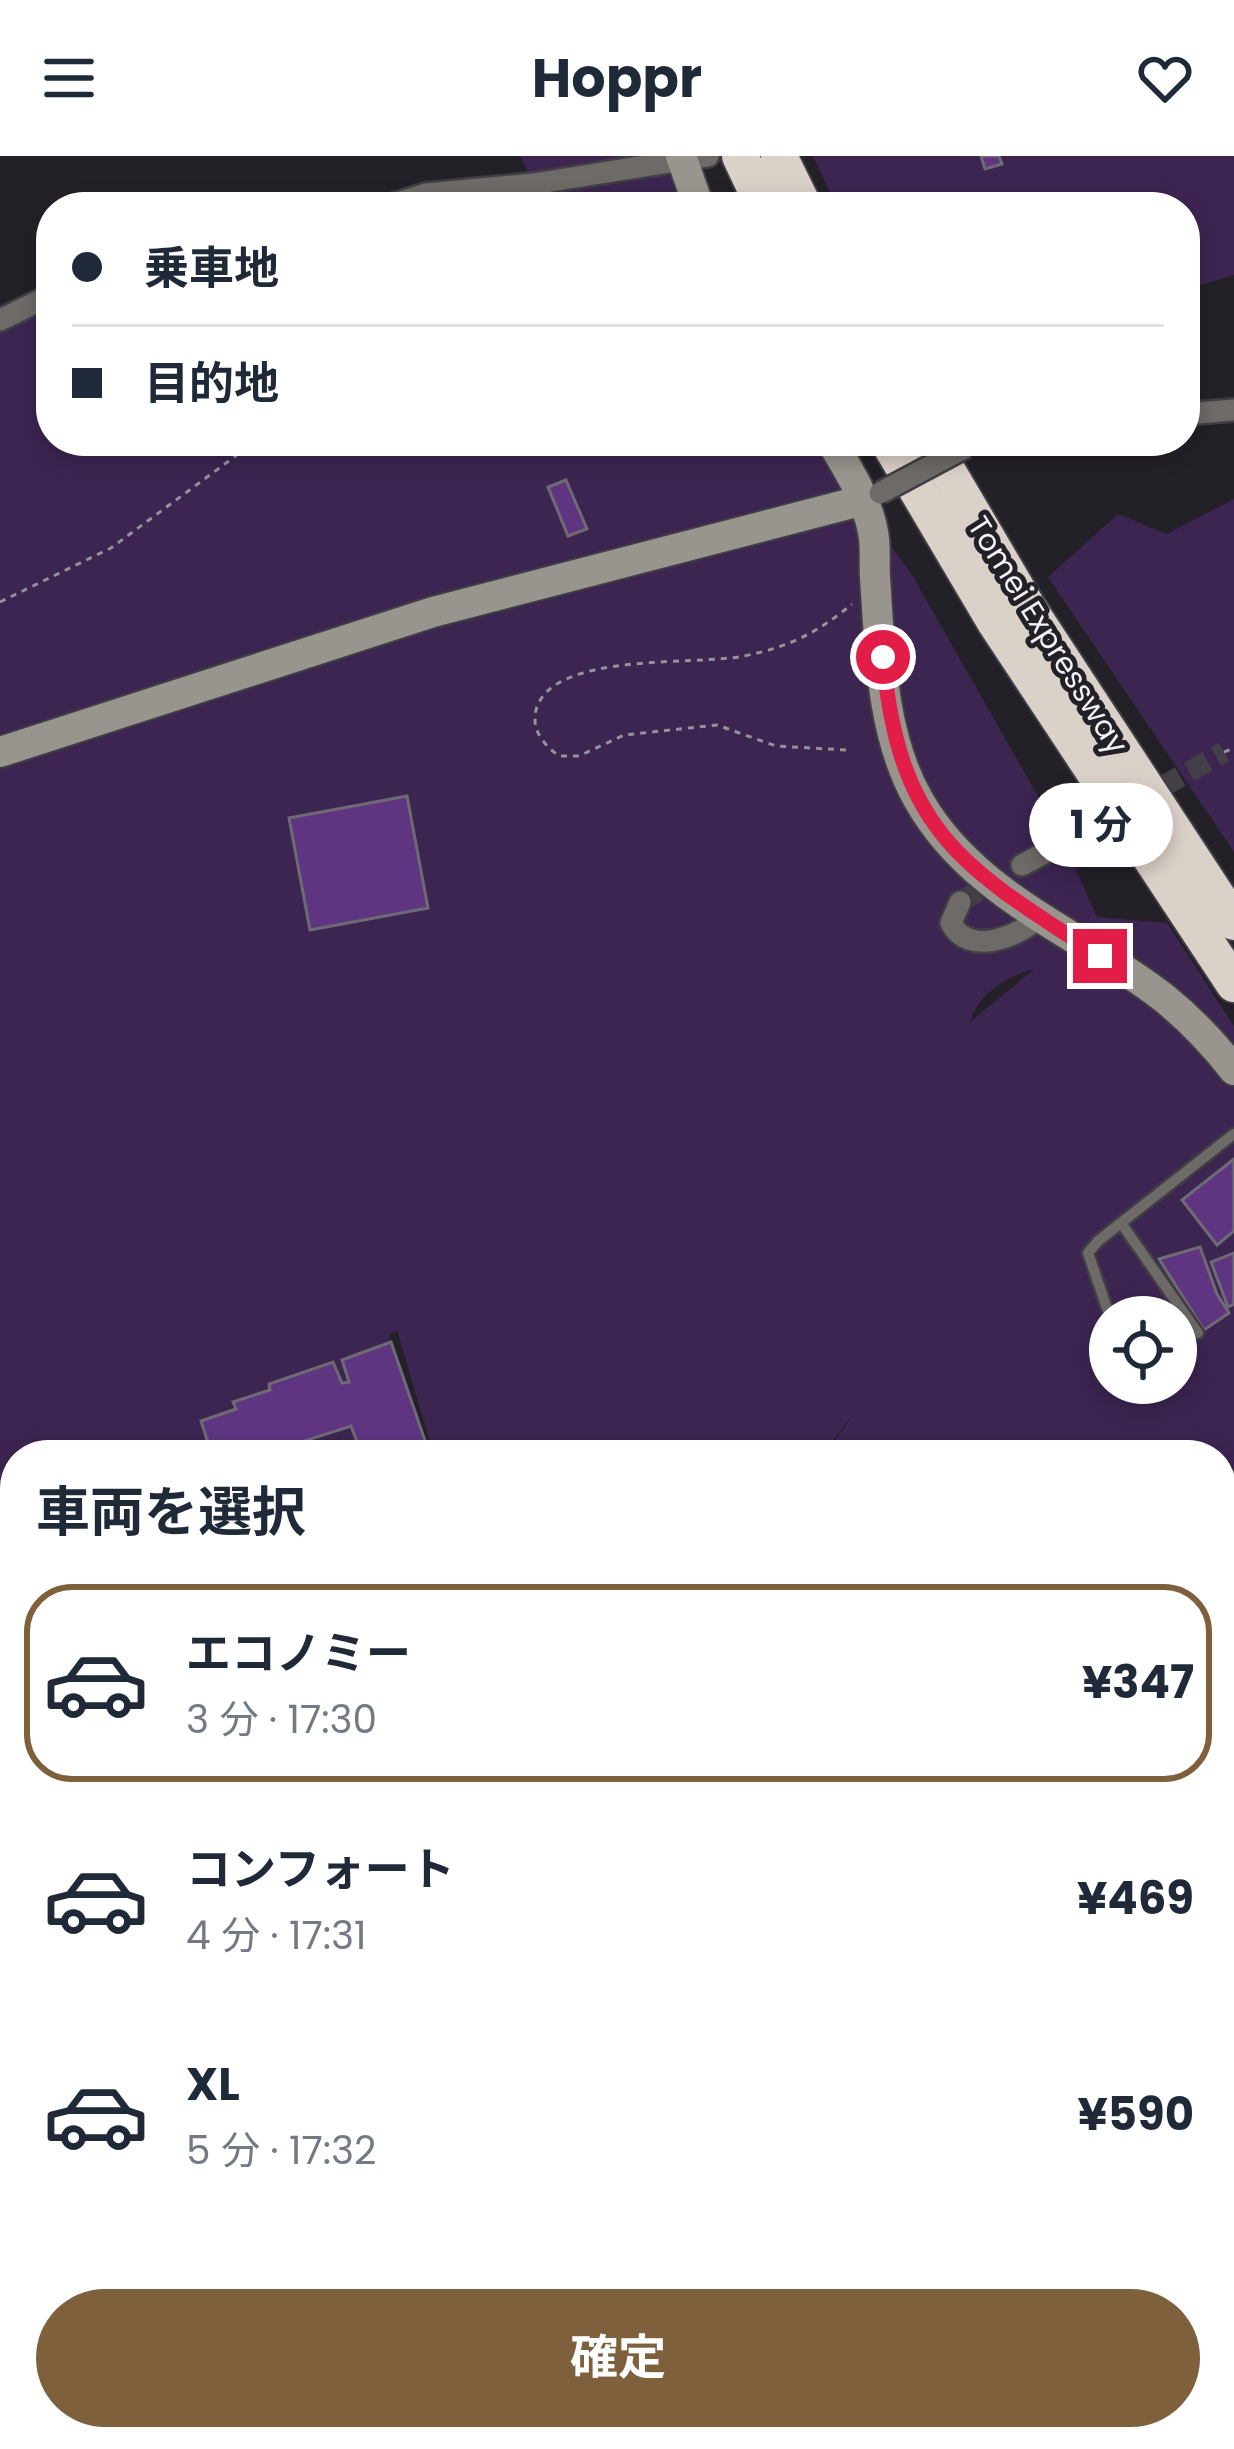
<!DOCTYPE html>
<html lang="ja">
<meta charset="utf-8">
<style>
:root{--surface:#fff;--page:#f6f6f7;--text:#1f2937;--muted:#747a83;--line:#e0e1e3;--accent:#7e613c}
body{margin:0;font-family:Poppins,"Noto Sans JP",sans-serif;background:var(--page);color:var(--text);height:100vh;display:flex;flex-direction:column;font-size:45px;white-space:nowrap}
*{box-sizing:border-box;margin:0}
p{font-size:39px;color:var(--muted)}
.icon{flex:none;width:66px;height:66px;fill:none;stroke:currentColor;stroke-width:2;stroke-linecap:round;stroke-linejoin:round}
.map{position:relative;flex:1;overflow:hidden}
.details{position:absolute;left:0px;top:1284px;width:1236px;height:1011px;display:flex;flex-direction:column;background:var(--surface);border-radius:48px 48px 0 0;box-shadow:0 6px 18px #0003}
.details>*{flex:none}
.hud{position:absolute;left:36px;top:36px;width:1164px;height:264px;border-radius:48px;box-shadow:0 6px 18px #0003;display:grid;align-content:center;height:264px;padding:0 36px;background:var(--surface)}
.fabs{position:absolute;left:1089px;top:1140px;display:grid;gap:24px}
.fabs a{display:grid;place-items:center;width:108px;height:108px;border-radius:50%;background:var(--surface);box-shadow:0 6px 18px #0003;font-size:60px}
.end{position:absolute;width:54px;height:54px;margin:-27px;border:15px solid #e11d48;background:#fff;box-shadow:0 0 0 6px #fff}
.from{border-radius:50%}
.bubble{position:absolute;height:84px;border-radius:42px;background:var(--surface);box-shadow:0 6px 18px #0003;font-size:39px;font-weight:700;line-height:84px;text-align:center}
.hud b{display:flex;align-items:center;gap:42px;height:114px;font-size:45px}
.hud b+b{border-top:3px solid var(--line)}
.hud i{width:30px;height:30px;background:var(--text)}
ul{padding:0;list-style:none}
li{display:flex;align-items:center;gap:36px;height:198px;margin:0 24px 18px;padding:0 12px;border:6px solid transparent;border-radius:48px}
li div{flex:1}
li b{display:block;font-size:45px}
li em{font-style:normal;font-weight:700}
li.active{border-color:var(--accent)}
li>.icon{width:108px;height:108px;stroke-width:1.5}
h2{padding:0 36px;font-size:54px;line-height:144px}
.primary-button{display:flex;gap:24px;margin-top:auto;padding:24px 36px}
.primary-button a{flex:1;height:138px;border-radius:72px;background:var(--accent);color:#fff;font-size:48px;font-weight:700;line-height:138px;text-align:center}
header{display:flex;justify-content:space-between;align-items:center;height:156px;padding:0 36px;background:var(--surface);font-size:54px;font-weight:700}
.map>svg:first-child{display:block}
.green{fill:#3c2551;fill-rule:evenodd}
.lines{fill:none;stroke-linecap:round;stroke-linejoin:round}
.river{stroke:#200035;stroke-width:33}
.building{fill:#5f3582;stroke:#6e6a73;stroke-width:3}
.street-tunnel{stroke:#433f47;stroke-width:21;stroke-dasharray:21 10;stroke-linecap:butt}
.lane-casing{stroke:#413d45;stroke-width:15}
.street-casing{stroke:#413d45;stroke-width:26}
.secondary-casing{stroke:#413d45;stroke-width:34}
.highway-casing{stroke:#413d45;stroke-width:40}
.path{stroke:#969299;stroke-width:3;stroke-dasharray:6 6;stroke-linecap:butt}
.lane{stroke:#6e6a67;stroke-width:10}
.street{stroke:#6e6a67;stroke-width:21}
.secondary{stroke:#99948e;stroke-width:30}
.highway{stroke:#dad1c8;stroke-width:36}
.street-bridge-casing{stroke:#413d45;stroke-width:26;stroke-linecap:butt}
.street-bridge{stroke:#6e6a67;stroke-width:21}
.route{stroke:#e11d48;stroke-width:15}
.labels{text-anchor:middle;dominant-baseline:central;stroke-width:10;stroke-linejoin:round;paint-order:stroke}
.street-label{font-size:30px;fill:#f4f1f7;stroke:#242028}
</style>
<header><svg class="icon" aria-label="menu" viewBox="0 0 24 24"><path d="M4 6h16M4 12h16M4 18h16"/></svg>Hoppr<svg class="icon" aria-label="heart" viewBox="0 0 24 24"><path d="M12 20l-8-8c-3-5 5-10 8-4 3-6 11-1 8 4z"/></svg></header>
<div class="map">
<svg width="1234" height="2293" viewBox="0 0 1234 2293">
<rect width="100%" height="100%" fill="#242028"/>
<path class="green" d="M520 0H668L684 51H412L533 27Z
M813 0H1234V119L1185 134V51H837Z
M51 137V285H810L911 417 1064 686 1097 761 1167 767 1234 870V1871L1221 1879V1299H824L857 1254 821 1299H434L397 1175 389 1178 430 1299H15V1751L0 1759V157ZM1033 813V814L970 866C978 838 1006 821 1033 813ZM1110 1161H1176V1227H1110Z
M1234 343V696L1048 421 1118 358 1167 378Z
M15 1783V2280H826L803 2293H0V1790Z"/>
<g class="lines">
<path class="river" d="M1221 1680 1234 1678
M0 1893 15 1900"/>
</g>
<path class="building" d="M981 0H999L1002 8 985 13Z
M566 324 587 373 568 380 548 331Z
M407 640 428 752 310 774 289 662Z
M1234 1003V1075L1217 1089 1182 1044Z
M1200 1091 1217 1138 1229 1157 1204 1174 1159 1103Z
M1234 1097V1148L1228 1151 1211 1106Z
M391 1186 430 1299H362L351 1270 261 1299H212L201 1265 236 1253 233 1246 270 1234 269 1228 333 1206 342 1227 349 1226 342 1204Z
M193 1286 198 1299 154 1298Z
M0 1702 15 1727V1757L0 1765Z"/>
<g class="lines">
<path class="street-tunnel" d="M1054 692 1224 596
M960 746 1022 709"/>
<g class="lane-casing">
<path id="lane" d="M1121 1067 1198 1177
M1110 1161 1088 1097 1098 1085 1234 978"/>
</g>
<g class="street-casing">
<path id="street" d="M385 51 426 38 533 28 708 0
M0 164 51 139
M1185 258 1234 254
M1022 709 1054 692
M960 746 951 767C968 801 1019 781 1039 761
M1221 1331 1234 1325
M1221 1392 1234 1419
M0 1489 15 1484
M0 1778 15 1771"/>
</g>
<g class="secondary-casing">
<path id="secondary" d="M681 0 699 51
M831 285C848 313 867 343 873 376 876 390 874 406 875 421 880 494 881 578 918 643 973 741 1080 776 1164 842 1190 863 1213 887 1234 914
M0 596 433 456 864 344"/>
</g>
<g class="highway-casing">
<path id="highway" d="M740 0 764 51
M779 0 804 51
M888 285 995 466 1234 828
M930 285 1027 450 1234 766"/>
</g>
<path class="path" d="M0 446 111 392 256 285
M846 594 776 590 717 569 624 579 579 600H559C544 589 531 574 536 554 552 495 695 510 744 500 789 491 817 477 852 448
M1224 596 1234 592"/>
<use href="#lane" class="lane"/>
<use href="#street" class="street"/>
<use href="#secondary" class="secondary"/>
<use href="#highway" class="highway"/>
<g class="street-bridge-casing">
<path id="street-bridge" d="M880 337 966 291"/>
</g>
<use href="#street-bridge" class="street-bridge"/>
</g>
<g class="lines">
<path class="route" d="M883 501C899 676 962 711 1100 800"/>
</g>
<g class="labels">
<g class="street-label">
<text transform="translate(1048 479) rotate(58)">Tomei Expressway</text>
</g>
</g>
</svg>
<div class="fabs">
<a><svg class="icon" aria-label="locate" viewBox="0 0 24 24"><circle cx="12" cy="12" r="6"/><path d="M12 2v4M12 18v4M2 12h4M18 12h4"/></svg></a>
</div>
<i class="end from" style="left:883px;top:501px"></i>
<i class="end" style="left:1100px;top:800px"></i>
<div class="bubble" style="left:1029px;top:627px;width:144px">1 分</div>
<div class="hud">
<b><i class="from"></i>乗車地</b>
<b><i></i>目的地</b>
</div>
<section class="details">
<h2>車両を選択</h2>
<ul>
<li class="active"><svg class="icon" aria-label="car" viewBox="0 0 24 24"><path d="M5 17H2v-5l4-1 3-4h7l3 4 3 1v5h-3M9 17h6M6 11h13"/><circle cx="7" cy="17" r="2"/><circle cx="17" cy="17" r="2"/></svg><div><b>エコノミー</b><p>3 分 · 17:30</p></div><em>¥347</em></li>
<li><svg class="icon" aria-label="car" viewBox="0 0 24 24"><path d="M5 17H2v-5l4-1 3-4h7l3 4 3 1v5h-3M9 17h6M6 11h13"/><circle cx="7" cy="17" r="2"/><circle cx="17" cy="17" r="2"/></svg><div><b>コンフォート</b><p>4 分 · 17:31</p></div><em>¥469</em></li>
<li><svg class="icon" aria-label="car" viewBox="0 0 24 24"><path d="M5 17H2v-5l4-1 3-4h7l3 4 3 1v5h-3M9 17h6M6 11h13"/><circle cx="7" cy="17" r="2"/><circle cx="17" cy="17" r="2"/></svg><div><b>XL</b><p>5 分 · 17:32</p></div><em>¥590</em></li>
</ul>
<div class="primary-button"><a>確定</a></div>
</section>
</div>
